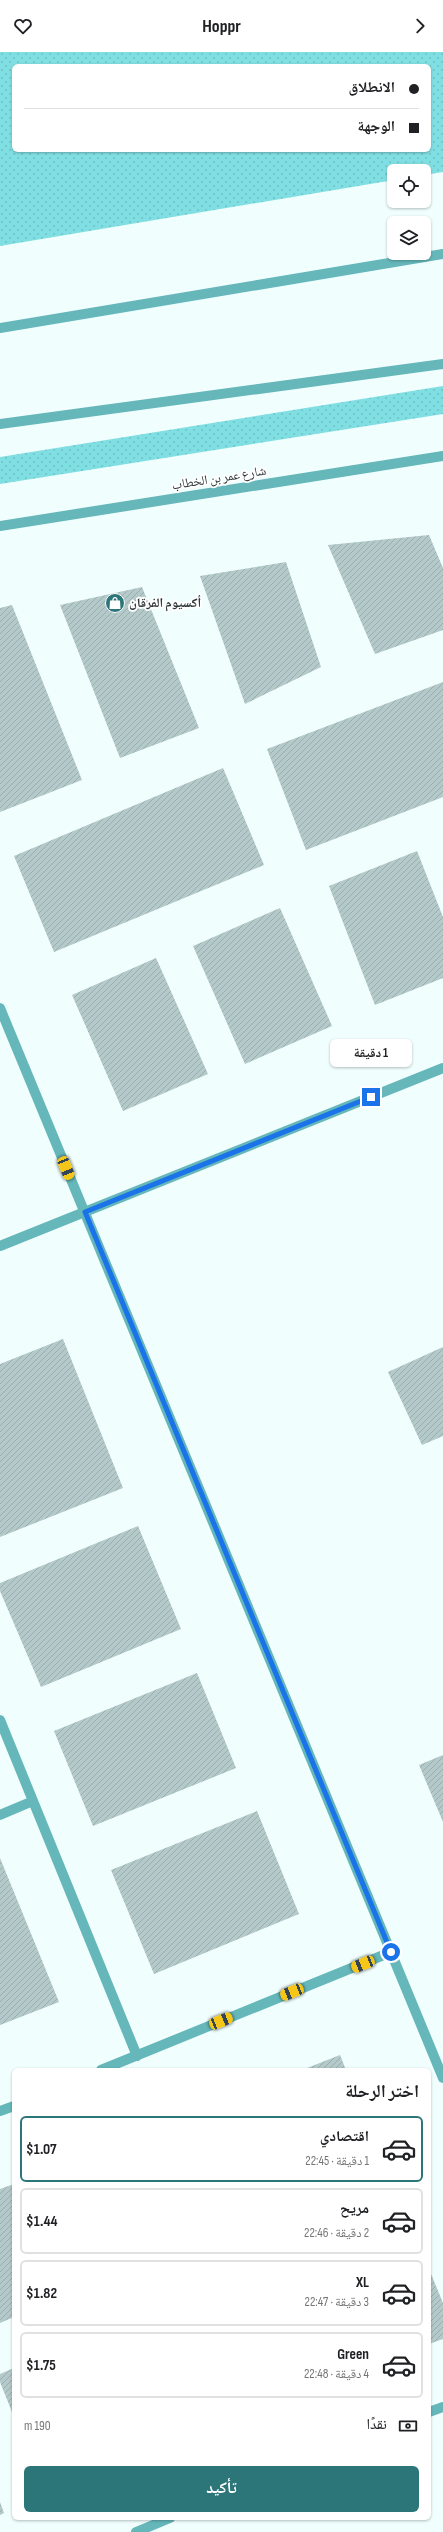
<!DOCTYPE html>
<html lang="ar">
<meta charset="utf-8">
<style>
:root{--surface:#fff;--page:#f2f2f2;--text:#202124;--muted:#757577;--line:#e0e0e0;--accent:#2c7679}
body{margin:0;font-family:"Sofia Sans Condensed","Noto Naskh Arabic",sans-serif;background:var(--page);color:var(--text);direction:rtl;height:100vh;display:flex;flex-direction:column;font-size:15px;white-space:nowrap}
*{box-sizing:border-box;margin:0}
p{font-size:13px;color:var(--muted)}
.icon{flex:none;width:22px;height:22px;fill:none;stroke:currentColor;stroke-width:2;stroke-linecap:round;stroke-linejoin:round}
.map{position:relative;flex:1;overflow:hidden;direction:ltr}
.drawer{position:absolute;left:12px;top:2016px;width:419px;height:452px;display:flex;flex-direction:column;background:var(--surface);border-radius:6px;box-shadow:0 1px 3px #0004;direction:rtl}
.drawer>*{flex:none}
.hud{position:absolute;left:12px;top:12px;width:419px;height:88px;border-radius:6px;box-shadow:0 1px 3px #0004;direction:rtl;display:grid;align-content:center;height:88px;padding:0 12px;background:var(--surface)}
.buttons{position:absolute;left:387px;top:112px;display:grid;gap:8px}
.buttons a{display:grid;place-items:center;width:44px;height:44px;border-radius:6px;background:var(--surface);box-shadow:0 1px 3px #0004;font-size:20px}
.end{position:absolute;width:18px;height:18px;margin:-9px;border:5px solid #1a73e8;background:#fff;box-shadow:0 0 0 2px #fff}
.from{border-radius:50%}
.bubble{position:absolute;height:28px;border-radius:6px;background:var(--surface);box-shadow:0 1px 3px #0004;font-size:13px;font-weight:700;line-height:28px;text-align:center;direction:rtl}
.car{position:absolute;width:12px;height:24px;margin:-12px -6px;border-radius:5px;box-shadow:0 0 3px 1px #0007;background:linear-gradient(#f5c518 24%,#345 0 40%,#f5c518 0 76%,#345 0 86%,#f5c518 0)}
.hud b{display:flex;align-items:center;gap:14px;height:38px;font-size:15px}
.hud b+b{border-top:1px solid var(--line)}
.hud i{width:10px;height:10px;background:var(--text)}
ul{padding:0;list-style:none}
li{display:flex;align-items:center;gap:12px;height:66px;margin:0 8px 6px;padding:0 4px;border:2px solid var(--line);border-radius:6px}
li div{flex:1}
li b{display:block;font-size:15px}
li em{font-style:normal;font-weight:700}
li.active{border-color:var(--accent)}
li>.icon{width:36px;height:36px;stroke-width:1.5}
h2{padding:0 12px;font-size:18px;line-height:48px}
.pay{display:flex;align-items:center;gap:10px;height:44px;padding:0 12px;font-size:15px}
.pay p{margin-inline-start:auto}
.button{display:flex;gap:8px;margin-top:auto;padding:8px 12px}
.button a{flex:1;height:46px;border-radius:6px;background:var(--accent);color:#fff;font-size:16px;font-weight:700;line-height:46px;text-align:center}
header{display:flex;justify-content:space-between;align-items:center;height:52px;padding:0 12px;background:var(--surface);font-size:18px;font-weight:700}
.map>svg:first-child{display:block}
.grass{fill:url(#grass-dots);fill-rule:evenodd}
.building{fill:url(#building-hatch)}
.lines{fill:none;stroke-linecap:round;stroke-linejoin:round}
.minor{stroke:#65b7ba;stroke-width:10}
.route{stroke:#1a73e8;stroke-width:5}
.labels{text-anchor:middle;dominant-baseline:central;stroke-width:3.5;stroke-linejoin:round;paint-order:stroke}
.street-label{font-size:13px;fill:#303839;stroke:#fff}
.poi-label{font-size:13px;font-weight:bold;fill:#303839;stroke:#fff;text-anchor:start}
</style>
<header><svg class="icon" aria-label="forward" viewBox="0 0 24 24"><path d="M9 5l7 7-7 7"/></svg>Hoppr<svg class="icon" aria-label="heart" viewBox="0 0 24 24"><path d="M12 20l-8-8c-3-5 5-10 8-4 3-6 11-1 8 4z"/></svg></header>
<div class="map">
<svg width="443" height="2480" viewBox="0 0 443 2480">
<defs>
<pattern id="grass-dots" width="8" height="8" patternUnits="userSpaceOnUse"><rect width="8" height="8" fill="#80dfe2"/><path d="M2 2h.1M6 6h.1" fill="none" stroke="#6fc0c3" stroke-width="1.8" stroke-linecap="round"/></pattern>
<pattern id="building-hatch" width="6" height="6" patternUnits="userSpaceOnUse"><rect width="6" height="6" fill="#b4c9c9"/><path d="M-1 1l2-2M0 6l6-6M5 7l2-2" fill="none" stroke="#9badad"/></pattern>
</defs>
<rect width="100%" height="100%" fill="#f1fefe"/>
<path class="grass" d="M0 0H443V120L424 123V119H394V128L0 194ZM14 14H429V98H14Z
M443 334V362L0 432V405Z"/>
<path class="building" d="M429 483 443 516V578L375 602 328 493Z
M286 510 321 615 245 652 200 524Z
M142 535 199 676 120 706 60 553Z
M12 553 82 728 0 760V556Z
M443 630V745L306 798 267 697Z
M223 716 264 813 54 900 14 804Z
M417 799 443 865V926L375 953 329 834Z
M280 856 332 974 245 1012 193 894Z
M156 906 208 1022 123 1059 72 943Z
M63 1287 123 1436 0 1485V1312Z
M443 1295V1384L422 1393 388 1320Z
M138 1474 181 1577 41 1635 0 1539V1531Z
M197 1621 236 1716 93 1774 54 1679Z
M443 1703V1770L419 1713Z
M257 1759 299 1862 154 1922 111 1818Z
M0 1806 59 1950 0 1973Z
M340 2003 346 2018H302Z
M14 2132V2265L0 2271V2137Z
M429 2217 443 2251V2287L429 2292Z
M14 2316V2365L0 2330V2322Z
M0 2450 4 2461 0 2463Z"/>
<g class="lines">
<path class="minor" d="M0 276 443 202
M0 372 443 312
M0 474 443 404
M0 956 443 2026
M0 1194 443 1016
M0 1668 137 2004
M0 1763 33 1749
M101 2018 391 1900
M0 2059 14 2054
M429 2360 443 2355
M136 2480 170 2466"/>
</g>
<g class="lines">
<path class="route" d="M371 1045 85 1160 391 1900"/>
</g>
<defs>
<g id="shop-disc" transform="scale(1)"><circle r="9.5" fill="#2c7679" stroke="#fff"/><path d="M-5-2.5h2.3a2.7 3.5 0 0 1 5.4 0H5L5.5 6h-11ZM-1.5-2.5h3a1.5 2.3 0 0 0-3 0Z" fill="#fff"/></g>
</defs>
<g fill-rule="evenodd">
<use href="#shop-disc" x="115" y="551"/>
</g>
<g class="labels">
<g class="street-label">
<text transform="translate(219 426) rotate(-9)">شارع عمر بن الخطاب</text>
</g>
<g class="poi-label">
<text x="129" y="551">أكسيوم الفرقان</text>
</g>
</g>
</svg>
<div class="buttons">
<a><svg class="icon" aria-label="locate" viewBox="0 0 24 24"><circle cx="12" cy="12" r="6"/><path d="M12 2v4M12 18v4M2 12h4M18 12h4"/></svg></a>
<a><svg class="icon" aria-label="layers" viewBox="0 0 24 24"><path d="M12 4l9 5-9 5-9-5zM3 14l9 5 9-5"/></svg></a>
</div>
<i class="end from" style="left:391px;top:1900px"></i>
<i class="end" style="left:371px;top:1045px"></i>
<div class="bubble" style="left:330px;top:987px;width:82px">1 دقيقة</div>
<i class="car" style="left:66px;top:1116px;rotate:158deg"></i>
<i class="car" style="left:363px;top:1912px;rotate:248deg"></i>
<i class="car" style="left:292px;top:1940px;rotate:248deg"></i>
<i class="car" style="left:221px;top:1969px;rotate:68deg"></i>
<div class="hud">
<b><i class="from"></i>الانطلاق</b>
<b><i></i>الوجهة</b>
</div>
<section class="drawer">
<h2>اختر الرحلة</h2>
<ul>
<li class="active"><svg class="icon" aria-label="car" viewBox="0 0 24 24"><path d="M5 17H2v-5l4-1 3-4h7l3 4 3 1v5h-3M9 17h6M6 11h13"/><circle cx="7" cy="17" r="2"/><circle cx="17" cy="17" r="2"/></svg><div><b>اقتصادي</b><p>1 دقيقة · 22:45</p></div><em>$1.07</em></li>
<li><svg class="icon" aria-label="car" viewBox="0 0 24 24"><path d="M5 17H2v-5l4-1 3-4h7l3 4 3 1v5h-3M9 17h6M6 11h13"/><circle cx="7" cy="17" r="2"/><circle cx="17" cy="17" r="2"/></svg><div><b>مريح</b><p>2 دقيقة · 22:46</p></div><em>$1.44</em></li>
<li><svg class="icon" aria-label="car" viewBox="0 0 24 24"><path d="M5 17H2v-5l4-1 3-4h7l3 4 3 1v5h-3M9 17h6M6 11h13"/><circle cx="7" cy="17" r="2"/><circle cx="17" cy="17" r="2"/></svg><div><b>XL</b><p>3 دقيقة · 22:47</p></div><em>$1.82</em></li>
<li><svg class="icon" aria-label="car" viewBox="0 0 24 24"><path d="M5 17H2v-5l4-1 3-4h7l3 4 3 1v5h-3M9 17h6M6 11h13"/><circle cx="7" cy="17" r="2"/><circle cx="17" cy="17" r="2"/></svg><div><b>Green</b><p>4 دقيقة · 22:48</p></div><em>$1.75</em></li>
</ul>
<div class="pay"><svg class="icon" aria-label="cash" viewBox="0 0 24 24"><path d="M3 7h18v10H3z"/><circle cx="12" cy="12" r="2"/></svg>نقدًا<p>190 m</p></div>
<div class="button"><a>تأكيد</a></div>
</section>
</div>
